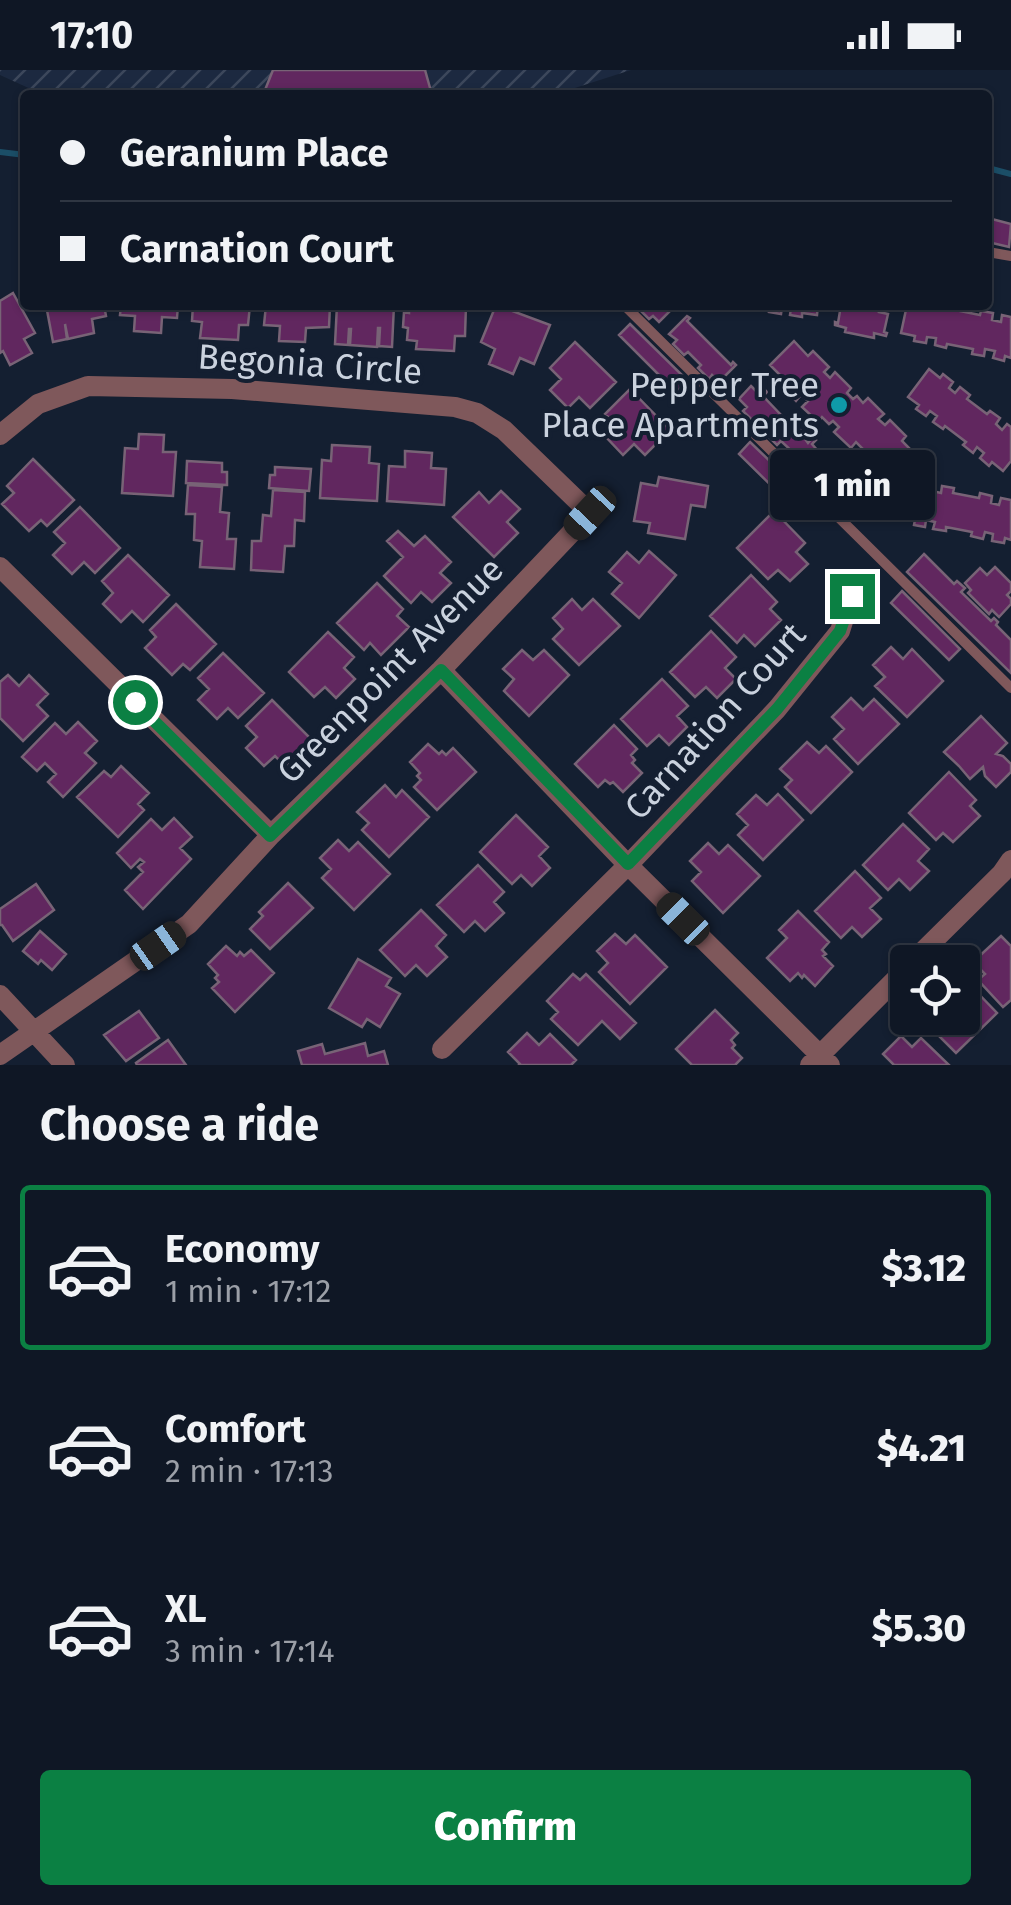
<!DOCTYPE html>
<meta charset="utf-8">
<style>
:root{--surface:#0f1725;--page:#18202d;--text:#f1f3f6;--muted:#9b9fa7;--line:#2f3642;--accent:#0b8043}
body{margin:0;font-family:"Fira Sans",sans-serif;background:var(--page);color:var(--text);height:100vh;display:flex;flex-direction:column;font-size:38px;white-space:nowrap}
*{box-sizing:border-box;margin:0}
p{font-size:32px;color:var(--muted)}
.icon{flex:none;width:55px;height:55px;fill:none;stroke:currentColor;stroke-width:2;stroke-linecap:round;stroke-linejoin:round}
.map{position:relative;height:995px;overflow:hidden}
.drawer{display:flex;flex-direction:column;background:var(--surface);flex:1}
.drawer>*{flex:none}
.banner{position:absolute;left:20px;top:20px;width:972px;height:220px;border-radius:10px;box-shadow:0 2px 8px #0004,0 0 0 2px var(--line);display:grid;align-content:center;height:220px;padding:0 40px;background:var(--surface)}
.fabs{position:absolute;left:890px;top:875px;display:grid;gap:20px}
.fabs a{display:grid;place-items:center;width:90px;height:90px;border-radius:10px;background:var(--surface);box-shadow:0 2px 8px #0004,0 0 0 2px var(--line);font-size:50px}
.end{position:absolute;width:45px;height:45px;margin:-22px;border:12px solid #0b8043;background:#fff;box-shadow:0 0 0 5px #fff}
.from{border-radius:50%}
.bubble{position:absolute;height:70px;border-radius:10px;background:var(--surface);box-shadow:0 2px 8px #0004,0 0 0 2px var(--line);font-size:32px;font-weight:800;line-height:70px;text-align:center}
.car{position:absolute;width:30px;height:60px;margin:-30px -15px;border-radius:12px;box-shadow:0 0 8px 2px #0007;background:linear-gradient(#222 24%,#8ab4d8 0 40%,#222 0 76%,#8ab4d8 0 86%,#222 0)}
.banner b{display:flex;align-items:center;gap:35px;height:95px;font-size:38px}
.banner b+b{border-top:2px solid var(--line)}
.banner i{width:25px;height:25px;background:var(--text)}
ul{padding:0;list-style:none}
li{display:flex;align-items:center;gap:30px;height:165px;margin:0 20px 15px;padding:0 20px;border:5px solid transparent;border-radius:10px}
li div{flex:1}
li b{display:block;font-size:38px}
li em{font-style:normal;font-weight:800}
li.selected{border-color:var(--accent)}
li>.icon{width:90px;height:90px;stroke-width:1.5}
h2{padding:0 40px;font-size:45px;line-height:120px}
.cta{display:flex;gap:20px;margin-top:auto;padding:20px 40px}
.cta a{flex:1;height:115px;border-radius:10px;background:var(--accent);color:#fff;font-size:40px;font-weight:800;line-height:115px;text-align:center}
.status{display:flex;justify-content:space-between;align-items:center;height:70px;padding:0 50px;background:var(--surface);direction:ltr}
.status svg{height:28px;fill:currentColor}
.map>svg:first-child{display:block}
.industrial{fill:url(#industrial-furrows)}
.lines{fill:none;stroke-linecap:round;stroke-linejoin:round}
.stream{stroke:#1b4e67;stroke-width:6}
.building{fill:#61275f;stroke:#786376;stroke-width:2.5}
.lane{stroke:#7f585b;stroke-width:10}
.street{stroke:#7f585b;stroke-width:20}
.route{stroke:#0b8043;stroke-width:12}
.culture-dot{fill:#0f9aa8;stroke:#141f31;stroke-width:4}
.labels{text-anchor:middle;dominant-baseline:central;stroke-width:8;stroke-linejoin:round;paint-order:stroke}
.street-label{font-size:35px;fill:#cad2de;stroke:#141f31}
.poi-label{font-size:35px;fill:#cad2de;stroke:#141f31;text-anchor:end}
</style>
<div class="status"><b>17:10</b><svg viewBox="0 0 49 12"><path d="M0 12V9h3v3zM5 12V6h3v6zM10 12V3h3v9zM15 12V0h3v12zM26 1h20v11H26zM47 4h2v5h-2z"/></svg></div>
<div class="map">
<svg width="1011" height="995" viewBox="0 0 1011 995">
<defs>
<pattern id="industrial-furrows" width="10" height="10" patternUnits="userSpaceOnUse" patternTransform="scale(2.5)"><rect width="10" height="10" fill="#1c2940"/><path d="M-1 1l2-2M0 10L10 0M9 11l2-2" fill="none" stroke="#3c475b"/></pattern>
</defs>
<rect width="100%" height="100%" fill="#141f31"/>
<path class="industrial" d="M0 0H631L553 25H44L0 5Z"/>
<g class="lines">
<path class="stream" d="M0 82 25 85
M988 98 1011 104"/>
</g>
<path class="building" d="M273 0H425L432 25H263Z
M988 148 1011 154 1009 177 988 172Z
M13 223 35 263 24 269 32 283 10 295 3 281 0 283V231Z
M46 235H104L106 246 92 249 94 263 68 269 65 254 67 269 53 272Z
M121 235H178L177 248 162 247 161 263 134 261 135 246 120 245Z
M193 235H250L248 255H239L238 270 200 268 202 252 192 251Z
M266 235H330L329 257 306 258 305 272 279 271 280 256 264 255Z
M337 235H394L392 277 379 276 380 258H378L377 277 350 275 351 259H349L348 275 335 274Z
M409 235H466L465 266H455L454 281 416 279 417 271 407 270 408 258 403 257 404 242 409 243Z
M496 235 550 255 534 294 520 288 513 304 489 294 495 279 481 272Z
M640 235H676L659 252 653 246 649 249 638 238Z
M756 235H818L817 245 802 243V247L790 245 791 238 782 237 781 244 769 242 770 237Z
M841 235H881L879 242 888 244 884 262 887 263 886 266 874 263V268L845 262 846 258 835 255V252L838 253Z
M907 235H934V237L942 239 943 235H956L955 240 980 245 981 241 993 243 992 250 1001 252 1002 245 1011 247V288L1005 286 1004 291 993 288 995 281 985 279 984 286 972 284 973 279 947 274 946 278 935 275 936 268 927 267 926 273 914 271 915 266 901 263Z
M687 246 690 248 687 251 731 295 733 292 736 295 719 312 712 305 709 309 698 298 701 295 688 282 684 285 673 274 677 270 669 264Z
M630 254 688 311 676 322 619 265Z
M794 271 808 286 813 281 829 297 824 302 830 308 835 302 851 318 847 323 853 329 857 326 863 333 868 328 884 344 878 349 885 355 890 350 906 366 902 371 909 378 901 386 904 389 896 397 893 394 884 402 877 395 873 400 857 384 862 378 856 372 851 378 834 362 839 357 833 351 829 354 822 347 818 352 802 337 808 331 801 325 796 331 780 315 785 310 770 295Z
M575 272 616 312 590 338 579 327 568 338 550 320 561 309 550 298Z
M929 299 940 308 943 304 953 312 949 318 955 323 960 317 970 325 967 329 987 344 990 341 1000 348 996 354 1002 360 1007 354 1011 357V391L1003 401 992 392 989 396 980 388 984 383 977 377 973 383 963 375 966 372 945 356 943 359 933 352 937 346 930 341 926 346 916 339 919 335 908 327Z
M751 316 759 324 764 319 767 322 763 326 784 348 792 354 796 350 799 353 794 358 798 362 800 360 807 366 805 369 808 373 813 367 816 370 812 374 832 397 841 403 845 398 847 401 842 406 850 414 838 427 830 419 826 423 816 413 819 410 805 396 802 399 792 389 796 385 781 371 777 375 767 365 770 362 756 348 753 351 743 341 747 337 739 329Z
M630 319 670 360 645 385 634 374 623 385 605 366 616 355 605 344Z
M139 364 164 365 163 382H176L173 426 122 423 125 378 138 379Z
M750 372 809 429 797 441 739 384Z
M332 375 370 377 369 393 379 394 377 431 320 428 322 390 331 391Z
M405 381 432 383 431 398 446 399 444 435 387 431 389 396 405 397Z
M33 389 74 430 47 456 41 450 29 461 2 434 14 423 7 416Z
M187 391 222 393V402H227V415L186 413Z
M275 397 311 399 309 421 269 418 270 405H275Z
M659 407 708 416 705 437 691 435 685 469 648 463 650 453 634 451 641 413 657 416Z
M921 411 934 414 932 421 941 423 942 416 954 418 953 423 979 428 980 423 992 426 991 433 999 435 1001 428 1011 430V470L1005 468 1004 473 992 471 993 464 985 462 983 469 971 466 972 462 946 457V461L933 459 935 452 926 450 925 457 914 455 915 450 900 447 907 413 920 416Z
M188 415 222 417 220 442 229 443 227 469H236L234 499 200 497 202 471 194 470 195 444H186Z
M273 420 305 422 304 451 295 450 294 476H285L283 502 251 500 252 471H261L263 445 271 446Z
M501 421 520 439 507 452 518 463 494 487 453 447 479 422 489 433Z
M80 437 120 478 95 503 84 492 72 504 53 485 65 473 54 462Z
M774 441 805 473 796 482 808 494 790 511 778 500 768 509 737 478Z
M398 461 414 476 425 466 451 492 440 503 451 513 432 532 421 522 411 533 384 506 403 487 387 471Z
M649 481 676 505 639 548 612 524 622 513 609 502 627 482 639 493Z
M924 484 954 514 957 511 965 518 961 522 991 551 994 548 998 552 996 555 1011 570V603L907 502Z
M128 485 169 525 143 552 132 541 121 552 103 534 113 523 102 511Z
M995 497 1011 513V521L1007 525 1011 529V534L999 547 992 540 989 544 968 523 971 520 965 513 980 498 987 505Z
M751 505 777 532 770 539 781 550 755 576 744 565 737 573 710 546Z
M377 513 403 539 397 546 409 557 381 585 370 573 364 580 337 553Z
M902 521 960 579 949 590 891 533Z
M572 529 582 540 593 529 620 556 579 595 553 569 563 559 553 548Z
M176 534 216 574 190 600 183 594 172 605 145 578 156 567 150 560Z
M711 561 736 587 725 598 736 609 717 628 706 617 695 627 670 602Z
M328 562 354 587 344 598 355 609 336 628 325 617 314 627 289 602Z
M891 577 903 589 912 579 943 611 907 647 875 616 885 607 873 595Z
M522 580 533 590 544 580 569 605 529 646 504 621 514 609 503 599Z
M223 583 264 623 238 648 228 638 217 649 198 630 209 619 198 608Z
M8 605 19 616 29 605 48 624 37 635 48 646 23 671 0 648V612Z
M662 609 688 636 677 646 687 657 669 675 659 665 647 676 621 649Z
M851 628 863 640 874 629 899 654 858 694 834 669 844 659 832 647Z
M272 630 312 670 286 697 275 686 264 696 246 678 257 667 246 656Z
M981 646 1007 673 996 684 1003 686 1011 694V702L996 717 985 706 983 697 970 709 959 696 944 682Z
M78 652 97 671 85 683 96 693 63 727 48 712 56 704 45 693 37 701 22 687 55 653 66 664Z
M614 655 637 679 631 685 635 690 632 693 642 703 623 722 613 712 610 714 605 710 598 717 575 694Z
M807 672 819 683 826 676 852 702 811 743 785 717 792 710 780 699Z
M428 674 439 684 442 681 446 685 453 678 476 702 437 740 414 717 421 710 417 706 420 703 410 692Z
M121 696 149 723 138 734 144 740 118 767 77 727 104 701 111 707Z
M949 702 976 730 970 736 980 746 953 772 943 763 936 770 909 743Z
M385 715 396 727 402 720 429 747 389 787 362 760 369 753 357 742Z
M778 724 803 750 763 790 738 765 748 755 737 744 756 725 767 735Z
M516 745 548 777 539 786 550 798 532 816 521 805 512 814 480 782Z
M174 748 192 767 180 778 191 789 143 839 125 820 143 802 138 797 144 792 140 789 131 798 117 783 151 749 162 760Z
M903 754 929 779 918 791 929 801 910 820 899 809 888 820 863 795Z
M338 770 349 781 358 772 390 804 354 840 322 808 331 799 320 788Z
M708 773 719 784 728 775 760 806 723 843 692 811 701 802 690 791Z
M478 795 504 822 494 832 504 843 485 861 475 851 464 862 437 835Z
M855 801 881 828 870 838 881 849 862 867 852 857 841 868 815 841Z
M288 813 313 838 270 879 250 859 263 846 259 842Z
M36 814 54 840 13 871 2 855H0V839Z
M421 840 446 865 436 876 447 887 427 906 416 895 405 906 380 880Z
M798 841 829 872 822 880 826 884 823 886 833 896 815 916 804 905 802 908 798 903 790 911 767 888 787 868 779 860Z
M40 861 66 884 52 900 41 890 38 894 23 881Z
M615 864 626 874 635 865 667 897 630 934 599 902 608 893 597 881Z
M1001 866 1011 876V930L1003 937 978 910 985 904 973 892Z
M226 876 237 886 240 882 244 886 251 880 274 903 235 942 212 918 219 912 215 908 218 905 208 894Z
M358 889 391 908 386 916 400 924 380 957 367 949 362 957 329 938Z
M573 904 580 910 586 904 636 953 620 969 602 951 578 975 551 949 558 942 547 931Z
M972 917 997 943 956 983 931 958 941 948H962V926Z
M715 940 738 963 731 970 735 975 732 978 742 988 735 995H692L676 979Z
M139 941 159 968 126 991 104 965Z
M527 963 539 975 550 964 576 990 571 995H519L520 994 508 982Z
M901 966 912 977 921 968 949 995H894L883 984Z
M168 970 186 995H137L136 993Z
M365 973 368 986 384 981 388 995H302L298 981 322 974 325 984Z"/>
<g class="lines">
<path class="lane" d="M988 182 1011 186
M624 235 1011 618"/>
<path class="street" d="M0 365 38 334 88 316 232 319 455 337 477 343 504 360 590 443 441 600 271 765 189 854 0 985
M0 497 271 765
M441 600 628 795 830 995
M912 892 1002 803 1011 790
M0 925 65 995
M442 979 628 795 777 639 840 561 851 526
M810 995 908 897"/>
</g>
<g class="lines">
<path class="route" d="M135 632 270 766 441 600 628 794 777 639 840 561 852 526"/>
</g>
<circle class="culture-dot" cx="839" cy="335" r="10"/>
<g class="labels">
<g class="street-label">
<text transform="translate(310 294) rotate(4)">Begonia Circle</text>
<text transform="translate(390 600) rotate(-45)">Greenpoint Avenue</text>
<text transform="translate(715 651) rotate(-48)">Carnation Court</text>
</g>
<g class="poi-label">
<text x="819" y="315">Pepper Tree<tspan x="819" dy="40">Place Apartments</tspan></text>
</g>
</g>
</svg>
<div class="fabs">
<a><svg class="icon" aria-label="locate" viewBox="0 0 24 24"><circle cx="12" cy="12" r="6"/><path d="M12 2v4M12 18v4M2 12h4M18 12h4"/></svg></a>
</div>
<i class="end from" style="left:135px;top:632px"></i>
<i class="end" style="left:852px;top:526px"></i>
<div class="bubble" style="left:770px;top:380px;width:165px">1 min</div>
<i class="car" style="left:590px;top:443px;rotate:223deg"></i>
<i class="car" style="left:683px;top:849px;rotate:315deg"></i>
<i class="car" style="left:158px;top:876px;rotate:55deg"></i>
<div class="banner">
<b><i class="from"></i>Geranium Place</b>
<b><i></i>Carnation Court</b>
</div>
</div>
<section class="drawer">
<h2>Choose a ride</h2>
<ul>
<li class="selected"><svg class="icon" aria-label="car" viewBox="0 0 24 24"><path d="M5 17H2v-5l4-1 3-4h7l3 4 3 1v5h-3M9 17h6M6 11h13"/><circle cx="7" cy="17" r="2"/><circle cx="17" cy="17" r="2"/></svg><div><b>Economy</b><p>1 min · 17:12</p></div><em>$3.12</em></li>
<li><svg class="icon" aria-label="car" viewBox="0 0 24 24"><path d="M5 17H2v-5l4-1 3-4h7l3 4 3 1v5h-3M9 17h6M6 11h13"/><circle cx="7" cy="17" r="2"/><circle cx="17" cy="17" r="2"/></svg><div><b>Comfort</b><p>2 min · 17:13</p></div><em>$4.21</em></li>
<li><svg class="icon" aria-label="car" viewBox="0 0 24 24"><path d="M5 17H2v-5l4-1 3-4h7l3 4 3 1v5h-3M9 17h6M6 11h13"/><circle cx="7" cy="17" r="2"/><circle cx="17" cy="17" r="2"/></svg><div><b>XL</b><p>3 min · 17:14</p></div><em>$5.30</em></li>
</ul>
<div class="cta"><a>Confirm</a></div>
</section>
